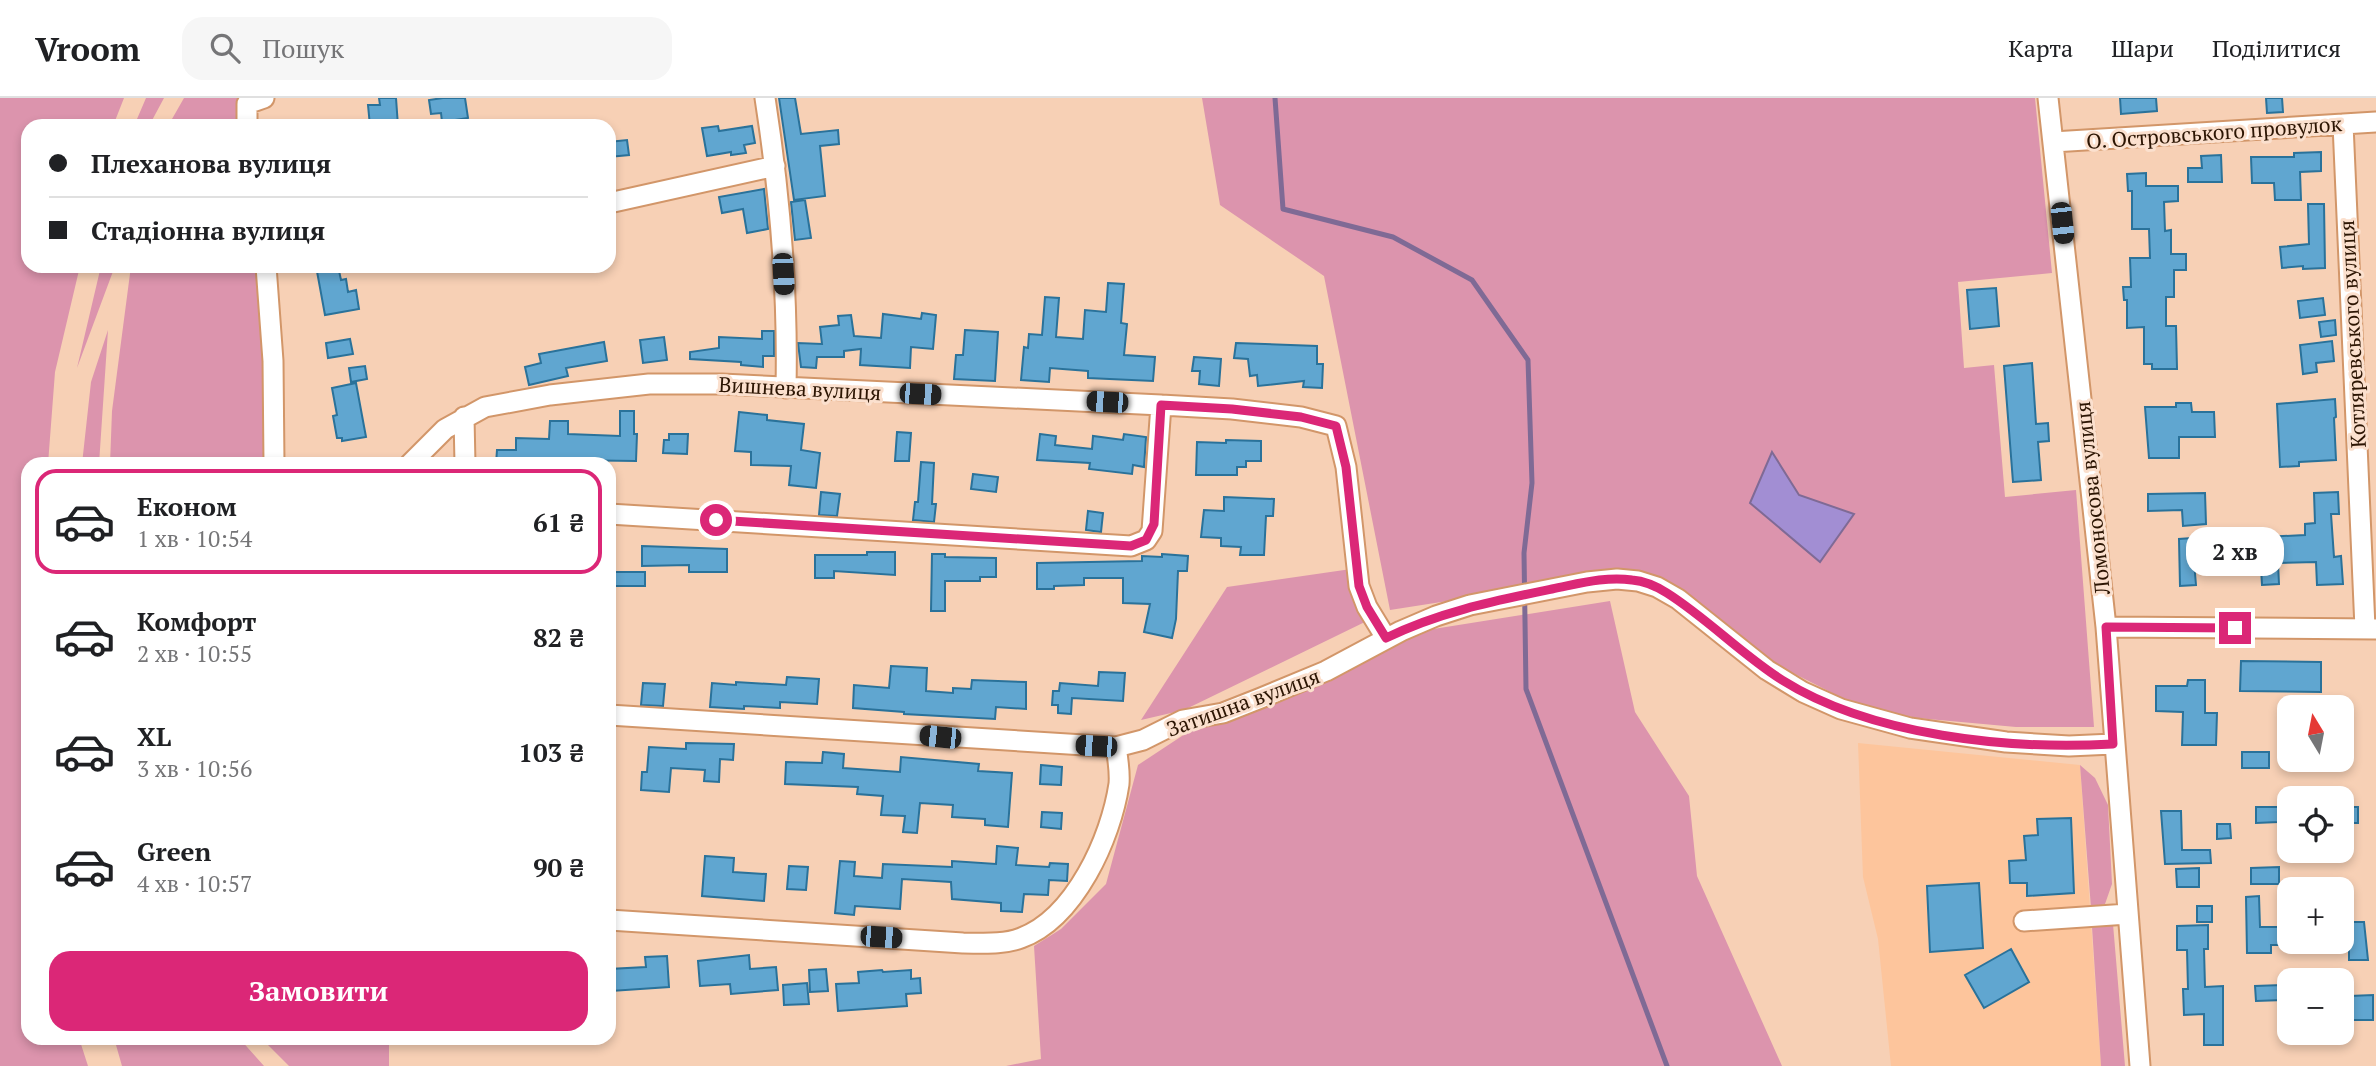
<!DOCTYPE html>
<html lang="uk">
<meta charset="utf-8">
<style>
:root{--surface:#fff;--page:#f6f6f6;--text:#202124;--muted:#757577;--line:#e0e0e0;--accent:#db2777}
body{margin:0;font-family:"PT Serif",serif;background:var(--page);color:var(--text);height:100vh;display:flex;flex-direction:column;font-size:26px;white-space:nowrap}
*{box-sizing:border-box;margin:0}
p{font-size:23px;color:var(--muted)}
.icon{flex:none;width:38px;height:38px;fill:none;stroke:currentColor;stroke-width:2;stroke-linecap:round;stroke-linejoin:round}
.map{position:relative;flex:1;overflow:hidden}
.side{position:absolute;left:21px;top:359px;width:595px;height:588px;display:flex;flex-direction:column;background:var(--surface);border-radius:21px;box-shadow:0 4px 10px #0003}
.side>*{flex:none}
.banner{position:absolute;left:21px;top:21px;width:595px;height:154px;border-radius:21px;box-shadow:0 4px 10px #0003;display:grid;align-content:center;height:154px;padding:0 28px;background:var(--surface)}
.needle{width:46px;rotate:350deg}
.controls{position:absolute;left:2277px;top:597px;display:grid;gap:14px}
.controls a{display:grid;place-items:center;width:77px;height:77px;border-radius:14px;background:var(--surface);box-shadow:0 4px 10px #0003;font-size:35px}
.end{position:absolute;width:32px;height:32px;margin:-16px;border:9px solid #db2777;background:#fff;box-shadow:0 0 0 4px #fff}
.from{border-radius:50%}
.bubble{position:absolute;height:49px;border-radius:21px;background:var(--surface);box-shadow:0 4px 10px #0003;font-size:23px;font-weight:600;line-height:49px;text-align:center}
.car{position:absolute;width:21px;height:42px;margin:-21px -10px;border-radius:9px;box-shadow:0 0 5px 2px #0007;background:linear-gradient(#222 24%,#8ab4d8 0 40%,#222 0 76%,#8ab4d8 0 86%,#222 0)}
.banner b{display:flex;align-items:center;gap:24px;height:66px;font-size:26px}
.banner b+b{border-top:2px solid var(--line)}
.banner i{width:18px;height:18px;background:var(--text)}
ul{padding:12px 0 0;list-style:none}
li{display:flex;align-items:center;gap:21px;height:105px;margin:0 14px 10px;padding:0 14px;border:4px solid transparent;border-radius:21px}
li div{flex:1}
li b{display:block;font-size:26px}
li em{font-style:normal;font-weight:600}
li.active{border-color:var(--accent)}
li>.icon{width:63px;height:63px;stroke-width:1.5}
.action{display:flex;gap:14px;margin-top:auto;padding:14px 28px}
.action a{flex:1;height:80px;border-radius:21px;background:var(--accent);color:#fff;font-size:28px;font-weight:600;line-height:80px;text-align:center}
header{display:flex;align-items:center;gap:42px;box-sizing:border-box;height:98px;padding:0 35px;background:var(--surface);border-bottom:2px solid var(--line)}
header strong{font-size:33px}
nav{display:flex;gap:38px;margin-inline-start:auto;font-size:24px}
.search{width:490px;height:63px;background:var(--page);display:flex;align-items:center;gap:18px;box-sizing:border-box;padding:0 24px;border-radius:21px;color:var(--muted);font-size:26px}
.map>svg:first-child{display:block}
.built{fill:#fdc59c}
.green{fill:#dc94ad;fill-rule:evenodd}
.water{fill:#a28ed3;stroke:#7f6a95;stroke-width:2}
.lines{fill:none;stroke-linecap:round;stroke-linejoin:round}
.stream{stroke:#7f6a95;stroke-width:5}
.building{fill:#60a6d0;stroke:#2a729a;stroke-width:2}
.minor-casing{stroke:#d29669;stroke-width:23}
.minor{stroke:#fff;stroke-width:19}
.route{stroke:#db2777;stroke-width:9}
.labels{text-anchor:middle;dominant-baseline:central;stroke-width:6;stroke-linejoin:round;paint-order:stroke}
.street-label{font-size:21px;fill:#2c1503;stroke:#fbe0ce}
</style>
<header>
<strong>Vroom</strong>
<div class="search"><svg class="icon" aria-label="search" viewBox="0 0 24 24"><circle cx="10" cy="10" r="6"/><path d="M15 15l6 6"/></svg>Пошук</div>
<nav><a>Карта</a><a>Шари</a><a>Поділитися</a></nav>
</header>
<div class="map">
<svg width="2376" height="968" viewBox="0 0 2376 968">
<rect width="100%" height="100%" fill="#f7d0b5"/>
<path class="built" d="M1858 645 2080 667 2101 968H1891L1878 841 1863 779Z"/>
<path class="green" d="M0 0H124L113 28H28V168H80L55 274 48 366H28V940H79L88 968H0Z
M146 0H164L149 28H134Z
M184 0H250L252 28H168Z
M1202 0H2035L2052 175 1958 184 1964 270 1994 267 2005 399 2076 392 2094 629H2016L1917 620 1856 607 1769 563 1632 474 1390 512 1324 178 1220 107ZM1772 355 1799 397 1750 405Z
M101 168H115L77 270Z
M131 168H265L270 366H110L112 313Z
M108 232 99 366H82L91 284Z
M1358 470 1371 521 1184 612 1141 622 1227 489Z
M1610 503 1635 614 1689 698 1697 778 1782 968H1006L1041 961 1034 848 1061 831 1106 786 1138 667 1188 634 1402 536Z
M2080 667 2095 680 2108 707 2112 786 2105 806 2091 810Z
M2113 826 2125 968H2101L2092 829Z
M114 940H239L264 968H122Z
M261 940H389V968H289Z"/>
<path class="water" d="M1772 354 1799 397 1854 416 1820 464 1750 405Z"/>
<g class="lines">
<path class="stream" d="M1275 0 1283 111 1393 139 1472 182 1528 262 1532 385 1524 455 1526 591 1667 968"/>
</g>
<path class="building" d="M379 0H396L398 28H370L368 7H380Z
M443 0H465L468 20 442 24 441 15 431 16 429 2Z
M779 0H795L801 36 838 32 839 46 820 48 825 98 794 102Z
M2120 0H2156L2157 13 2121 16Z
M2266 0H2282L2283 14 2267 15Z
M718 28 719 33 752 28 755 45 744 47 746 55 731 57V54L707 58 702 30Z
M627 42 629 57 609 59V44Z
M2321 54V73L2300 74 2301 102H2275L2274 85H2252L2251 59H2294V55Z
M2221 57 2222 84H2188V70H2202L2201 58Z
M2146 75V88H2178V103L2164 104 2165 133 2171 132V156H2186V172H2174V199H2166V228H2176L2177 271H2152V266H2144V229L2127 230V202H2124L2123 189H2131L2130 160H2150L2149 131H2132V93H2128L2127 76Z
M764 91 768 131 747 135 743 111 722 115 719 99Z
M805 102 811 140 795 142 791 104Z
M2308 106H2324L2325 170 2303 171V168L2282 170 2280 149 2309 146Z
M316 168H338L341 182 346 181 348 194 356 192 359 211 325 217Z
M1108 185 1124 186 1121 225 1127 226 1124 257 1155 259 1153 283 1088 280V273L1050 270 1049 284 1021 282 1024 249 1028 250 1029 236 1042 237 1045 199 1059 200 1056 239 1083 241 1085 212 1106 214Z
M1996 190 1999 228 1970 231 1967 192Z
M2323 200 2325 217 2300 220 2298 203Z
M922 215 936 217 933 251 911 249 910 270 860 267 861 251 844 253V259H817L816 270 801 269 798 245 822 246 820 229 839 227 838 218 851 217 854 238 881 240 883 216 921 221Z
M2335 222 2336 237 2321 239 2319 224Z
M965 232 998 234 995 283 954 281 956 257H963Z
M762 233H774V258H763V269L741 267V264L690 261V254L719 250V239L762 241Z
M664 239 667 262 643 265 640 242Z
M350 241 353 256 328 260 326 245Z
M2332 243 2334 263 2316 265 2317 274 2303 276 2300 247Z
M604 244 607 263 566 270 568 278 529 287 525 269 541 265 539 256Z
M1236 245 1317 248V266H1323L1322 290 1303 289 1304 283 1258 288 1257 277 1250 278 1248 261 1234 260Z
M1194 259 1221 261 1219 288 1199 286 1200 273H1192Z
M2032 265 2036 326 2048 325 2049 343 2038 344 2041 382 2013 384 2004 268Z
M365 268 367 281 351 284 349 270Z
M356 285 366 339 342 343V340H337L333 318 337 317 332 290Z
M2335 301 2336 319 2334 320 2336 362 2299 364V368L2280 369 2277 306Z
M2176 305H2191L2192 314H2214L2215 339H2179V360H2149L2145 309H2176Z
M620 313H634V336H637L636 363 564 362V364H551V366H496L497 352H516V340L549 341 550 323H568V336L620 338Z
M739 314 767 317V322L804 326 801 352 820 355 816 390 789 387 791 368 751 367V354L735 353Z
M897 334 911 335 909 363H895Z
M669 336H688L687 356 663 355 664 342H669Z
M1040 336 1056 338 1055 347 1092 351 1093 338 1123 342 1124 336 1146 339 1144 369 1133 367 1132 376 1089 371 1090 365 1037 362Z
M1226 342 1261 343V363H1246V369H1237V377H1196L1197 344 1226 345Z
M921 364 934 365 932 406H936L934 424 913 422 915 404H918Z
M973 376 998 379 996 394 971 391Z
M821 394 840 396 837 418 819 417Z
M2338 394 2339 416H2331L2334 459 2341 458 2343 486 2317 487 2316 464 2278 465 2279 486 2262 487 2260 452H2263V439L2305 437V426L2315 425 2314 395Z
M2205 395 2206 426 2183 428 2182 412 2148 413V396Z
M1224 399 1274 401 1273 418H1266L1264 457H1240L1241 449 1221 448V440L1201 439 1204 412 1224 413Z
M1088 413 1103 415 1101 434 1086 432Z
M2192 440 2196 487 2180 488 2179 441Z
M642 448 727 451V474H689V467L642 468Z
M867 454H895V477L834 473V480H815V457H867Z
M932 456H945V459L996 460V479H980V483H945V513H931Z
M1162 456 1188 458 1187 473H1178L1176 521 1172 540 1144 534 1150 506 1123 505V480H1084V487L1054 488V491H1037V465L1142 463V458L1162 459Z
M612 474H645V488H613Z
M2241 563 2321 564V594L2240 593Z
M891 568 927 570 926 593 953 595V590L971 591 972 582 1026 584V611L996 609 995 621 904 616V614L853 610 854 587 889 590Z
M1099 574 1125 575 1123 603 1072 600 1071 616 1058 615V607H1052L1053 593H1059L1060 585 1098 588Z
M787 579 819 581 817 606 780 604V610L744 608V611L710 609 712 585 736 587V584L786 587Z
M2188 582H2205V615H2217L2216 647H2182L2183 614 2156 613V588H2187Z
M643 585 665 586 663 608 641 607Z
M686 645 734 646 733 662 720 661 719 684 704 683 705 672 671 670 669 694 641 692 642 674H647L649 649 686 651Z
M823 654 844 656 843 670 900 674 901 659 979 666 978 673 1012 675 1008 729 985 727V721L952 719 953 707 920 705 917 735 903 734 905 718 881 717 883 698 857 696 858 689 785 686 786 664 822 665Z
M2242 654H2269V670H2242Z
M1041 667 1062 669 1061 687 1040 686Z
M2256 709H2278V724L2256 725Z
M2342 709H2358V725H2342Z
M2161 713H2181L2182 752H2210L2211 765 2165 766Z
M1042 714 1062 715 1061 731 1041 729Z
M2071 720 2074 795 2027 798V785H2010L2009 763 2026 762 2024 738 2038 737 2037 721Z
M2217 726H2230L2231 740 2217 741Z
M997 748 1018 750 1016 767 1049 769 1050 765 1068 766 1067 783 1049 782 1048 797 1024 796 1022 814 1001 813V805L952 801 951 784 902 781 900 811 855 808 854 817 835 815 840 763 855 764 854 778 882 780 883 766 952 769V763L996 766Z
M705 758 734 760 733 774 766 776 764 803 702 798Z
M789 768 808 769 806 792 787 791Z
M2279 769V786H2251V770Z
M2199 770V789H2177L2176 771Z
M1979 785 1983 850 1930 854 1927 788Z
M2259 798 2260 829H2284V847H2271V855H2247L2246 799Z
M2197 808H2212V824H2197Z
M2342 824H2364L2368 862H2349V840H2342Z
M2208 827V851H2204L2205 889 2223 888V947H2204V916L2184 917 2183 891H2188L2187 852H2177V828Z
M2011 851 2029 884 1984 910 1965 877Z
M749 857 750 871 776 869 778 892 731 896 730 886 700 888 698 863Z
M667 858 669 889 611 893 609 890V871L646 869 645 859Z
M826 871 828 893 810 894 809 872Z
M882 872 883 874 911 872V881L920 880 921 895 906 896 907 908 838 913 836 886 859 885 858 874Z
M807 885 809 906 784 907 783 887Z
M2282 887 2283 902 2256 903 2255 888Z
M2373 897V922H2350V898Z"/>
<g class="lines">
<g class="minor-casing">
<path id="minor" d="M765 0C780 96 788 193 786 290
M2048 0 2106 529 2140 968
M2343 26 2365 530
M247 28V6L264 0
M2053 44 2376 24
M609 105 775 68
M266 168 273 263 274 366
M464 319 465 366
M410 366 445 331 485 309 550 297 649 286H722L1161 307 1232 311 1301 319 1336 328 1346 369 1359 488 1367 509 1386 540
M609 416 1131 448 1146 442 1152 433 1161 307
M2106 529 2376 531
M609 617 1116 649 1143 642 1183 622 1223 615 1261 600 1326 573 1401 533 1436 518 1470 507 1587 484 1617 481 1638 483 1657 489 1678 501 1767 572 1803 594 1841 611 1910 630 2006 644 2069 648 2113 646
M609 822 963 845C982 845 1003 847 1021 840 1075 820 1111 740 1119 686 1120 674 1118 661 1116 649
M2024 823 2128 816"/>
</g>
<use href="#minor" class="minor"/>
</g>
<g class="lines">
<path class="route" d="M716 422 1131 448 1146 442 1154 426 1161 307 1232 311 1301 319 1336 328 1346 369 1359 488 1367 509 1386 540C1439 514 1494 503 1552 491 1578 486 1605 478 1632 482 1645 483 1656 488 1667 495 1708 521 1741 556 1782 582 1871 638 2010 652 2113 646L2106 529 2235 530"/>
</g>
<g class="labels">
<g class="street-label">
<text transform="translate(2214 34) rotate(-4)">O. Островського провулок</text>
<text transform="translate(2352 236) rotate(-93)">Котляревського вулиця</text>
<text transform="translate(800 290) rotate(3)">Вишнева вулиця</text>
<text transform="translate(2092 400) rotate(-96)">Ломоносова вулиця</text>
<text transform="translate(1243 604) rotate(-20)">Затишна вулиця</text>
</g>
</g>
</svg>
<div class="controls">
<a><svg class="needle" viewBox="-14 -14 28 28"><path d="M0-13l5 13h-10z" fill="#e53935"/><path d="M0 13l5-13h-10z" fill="#757577"/></svg></a>
<a><svg class="icon" aria-label="locate" viewBox="0 0 24 24"><circle cx="12" cy="12" r="6"/><path d="M12 2v4M12 18v4M2 12h4M18 12h4"/></svg></a>
<a>+</a>
<a>−</a>
</div>
<i class="end from" style="left:716px;top:422px"></i>
<i class="end" style="left:2235px;top:530px"></i>
<div class="bubble" style="left:2186px;top:429px;width:98px">2 хв</div>
<i class="car" style="left:2062px;top:125px;rotate:174deg"></i>
<i class="car" style="left:783px;top:176px;rotate:177deg"></i>
<i class="car" style="left:920px;top:296px;rotate:93deg"></i>
<i class="car" style="left:1107px;top:304px;rotate:273deg"></i>
<i class="car" style="left:940px;top:639px;rotate:276deg"></i>
<i class="car" style="left:1096px;top:648px;rotate:273deg"></i>
<i class="car" style="left:881px;top:839px;rotate:94deg"></i>
<div class="banner">
<b><i class="from"></i>Плеханова вулиця</b>
<b><i></i>Стадіонна вулиця</b>
</div>
<section class="side">
<ul>
<li class="active"><svg class="icon" aria-label="car" viewBox="0 0 24 24"><path d="M5 17H2v-5l4-1 3-4h7l3 4 3 1v5h-3M9 17h6M6 11h13"/><circle cx="7" cy="17" r="2"/><circle cx="17" cy="17" r="2"/></svg><div><b>Економ</b><p>1 хв · 10:54</p></div><em>61 ₴</em></li>
<li><svg class="icon" aria-label="car" viewBox="0 0 24 24"><path d="M5 17H2v-5l4-1 3-4h7l3 4 3 1v5h-3M9 17h6M6 11h13"/><circle cx="7" cy="17" r="2"/><circle cx="17" cy="17" r="2"/></svg><div><b>Комфорт</b><p>2 хв · 10:55</p></div><em>82 ₴</em></li>
<li><svg class="icon" aria-label="car" viewBox="0 0 24 24"><path d="M5 17H2v-5l4-1 3-4h7l3 4 3 1v5h-3M9 17h6M6 11h13"/><circle cx="7" cy="17" r="2"/><circle cx="17" cy="17" r="2"/></svg><div><b>XL</b><p>3 хв · 10:56</p></div><em>103 ₴</em></li>
<li><svg class="icon" aria-label="car" viewBox="0 0 24 24"><path d="M5 17H2v-5l4-1 3-4h7l3 4 3 1v5h-3M9 17h6M6 11h13"/><circle cx="7" cy="17" r="2"/><circle cx="17" cy="17" r="2"/></svg><div><b>Green</b><p>4 хв · 10:57</p></div><em>90 ₴</em></li>
</ul>
<div class="action"><a>Замовити</a></div>
</section>
</div>
